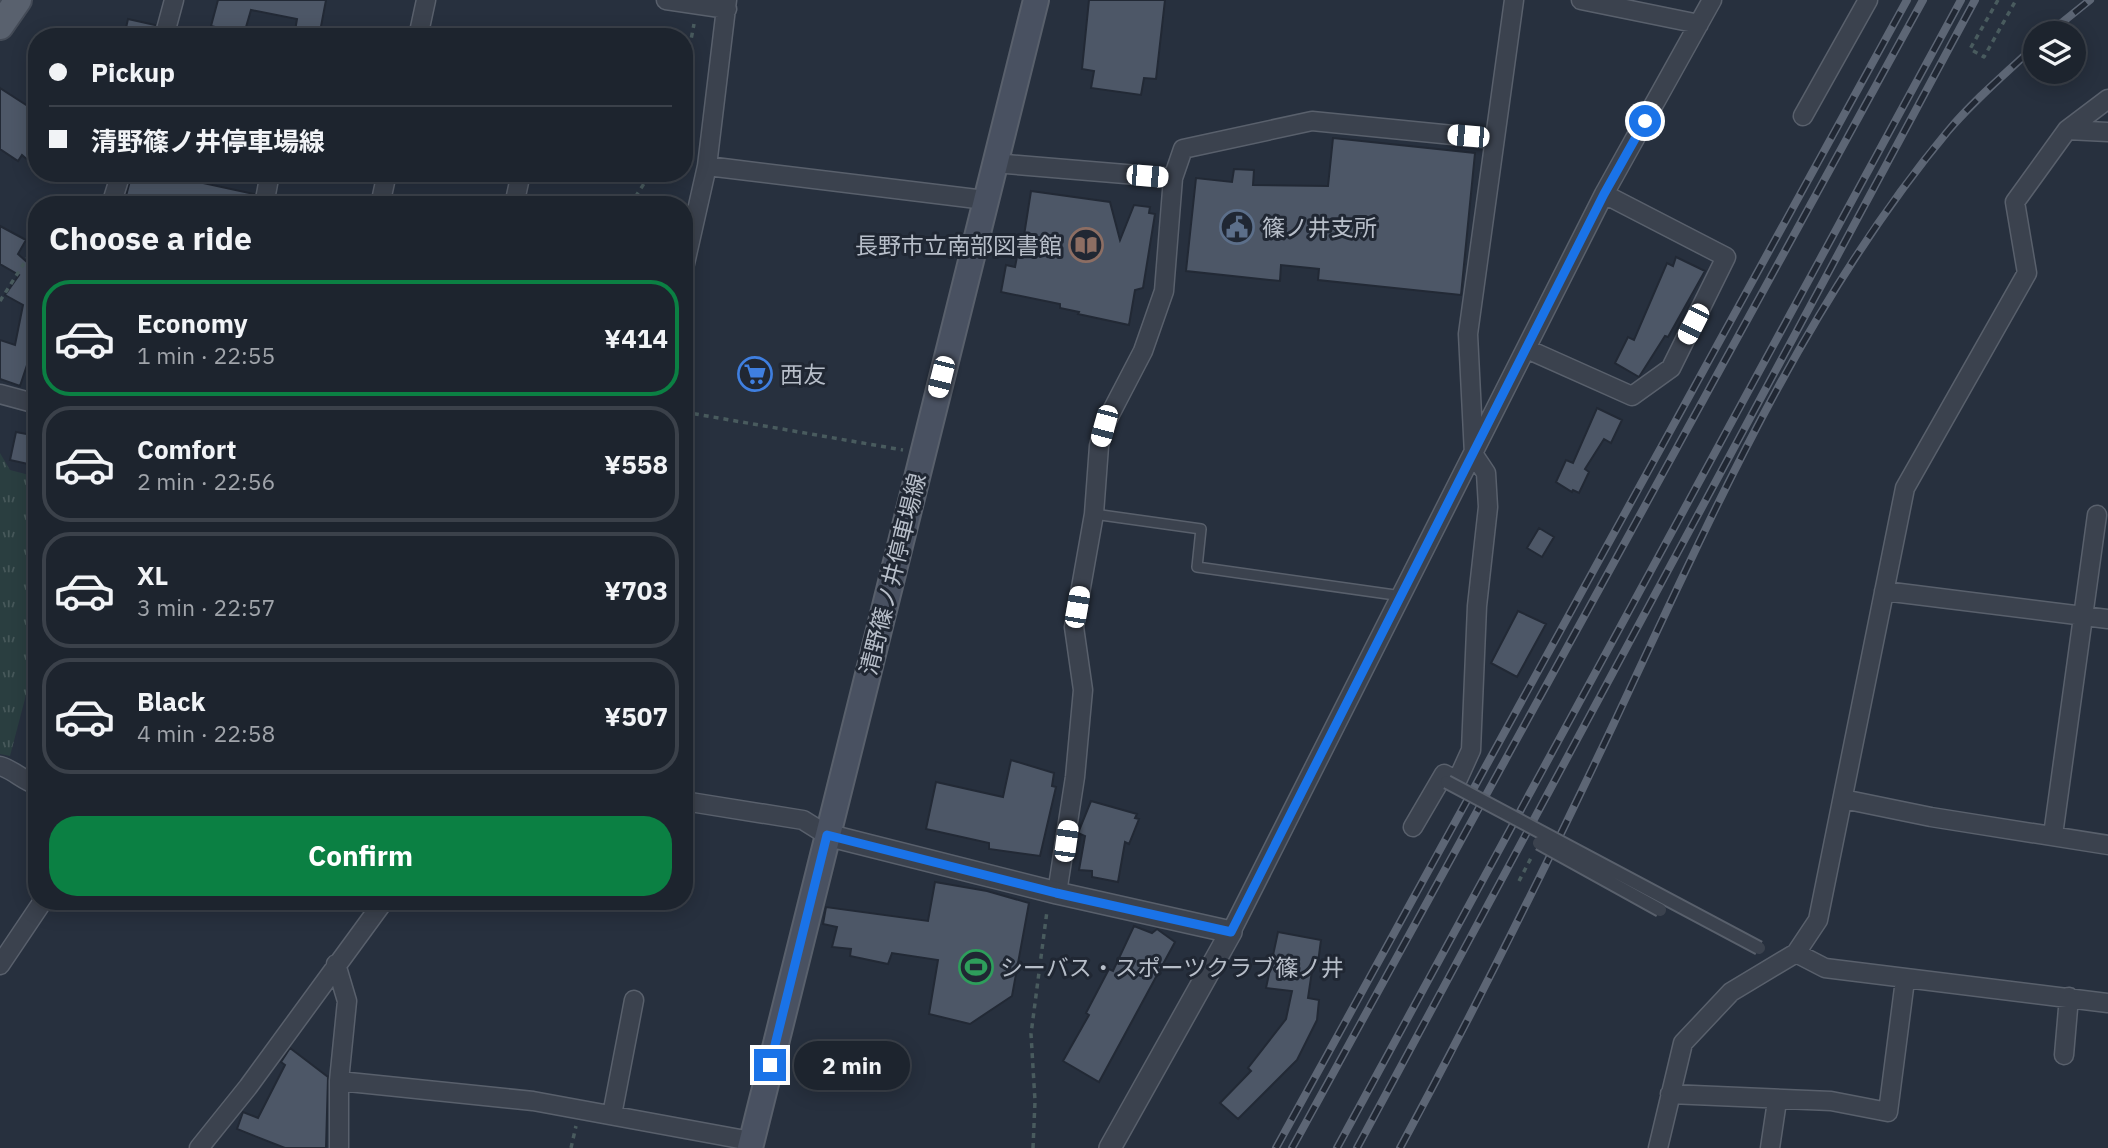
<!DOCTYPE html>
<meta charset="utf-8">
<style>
:root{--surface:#1d242e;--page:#2a303a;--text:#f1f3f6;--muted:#a0a4aa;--line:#3b414a;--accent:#0b8043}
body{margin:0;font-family:"IBM Plex Sans","Noto Sans JP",sans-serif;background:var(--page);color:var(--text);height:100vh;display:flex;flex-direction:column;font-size:26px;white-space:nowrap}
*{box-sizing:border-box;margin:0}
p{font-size:23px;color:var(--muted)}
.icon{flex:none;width:38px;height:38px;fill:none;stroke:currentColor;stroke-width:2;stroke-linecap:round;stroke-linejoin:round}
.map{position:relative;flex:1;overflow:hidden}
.drawer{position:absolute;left:28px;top:196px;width:665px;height:714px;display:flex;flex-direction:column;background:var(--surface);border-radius:28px;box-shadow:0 4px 18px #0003,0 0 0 2px var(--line)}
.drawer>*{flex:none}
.guide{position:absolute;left:28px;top:28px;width:665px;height:154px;border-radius:28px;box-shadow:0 4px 18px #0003,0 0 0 2px var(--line);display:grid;align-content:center;height:154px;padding:0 21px;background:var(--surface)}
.tools{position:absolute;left:2023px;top:21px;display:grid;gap:14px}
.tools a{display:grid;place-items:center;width:63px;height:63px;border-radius:50%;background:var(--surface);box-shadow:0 4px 18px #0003,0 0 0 2px var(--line);font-size:35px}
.end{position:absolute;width:32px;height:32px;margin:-16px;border:9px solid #1a73e8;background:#fff;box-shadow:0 0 0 4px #fff}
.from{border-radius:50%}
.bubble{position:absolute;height:49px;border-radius:24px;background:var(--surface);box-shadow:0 4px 18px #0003,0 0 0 2px var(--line);font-size:23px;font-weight:700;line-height:49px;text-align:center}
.car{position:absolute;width:21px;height:42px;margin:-21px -10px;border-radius:9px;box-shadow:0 0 5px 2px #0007;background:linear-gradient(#fff 24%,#345 0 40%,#fff 0 76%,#345 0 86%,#fff 0)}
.guide b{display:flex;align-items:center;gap:24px;height:66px;font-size:26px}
.guide b+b{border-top:2px solid var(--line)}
.guide i{width:18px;height:18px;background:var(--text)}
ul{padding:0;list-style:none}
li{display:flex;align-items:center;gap:21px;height:116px;margin:0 14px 10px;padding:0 7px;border:4px solid var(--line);border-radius:28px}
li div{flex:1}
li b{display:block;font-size:26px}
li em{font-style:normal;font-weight:700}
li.active{border-color:var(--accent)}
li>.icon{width:63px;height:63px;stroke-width:1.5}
h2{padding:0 21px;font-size:32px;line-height:84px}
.cta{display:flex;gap:14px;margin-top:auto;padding:14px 21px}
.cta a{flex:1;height:80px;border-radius:28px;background:var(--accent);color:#fff;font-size:28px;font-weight:700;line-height:80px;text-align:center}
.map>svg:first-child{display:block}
.grass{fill:url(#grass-tufts)}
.building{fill:#4d5767;stroke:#222935;stroke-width:2}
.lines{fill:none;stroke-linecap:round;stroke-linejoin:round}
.service-casing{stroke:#59606c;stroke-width:12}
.minor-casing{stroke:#59606c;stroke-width:21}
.tertiary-casing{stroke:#59606c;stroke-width:24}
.secondary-casing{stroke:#59606c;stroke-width:28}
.primary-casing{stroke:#444b57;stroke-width:30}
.path{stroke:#495b5e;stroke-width:3.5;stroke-dasharray:5 5;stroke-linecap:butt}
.service{stroke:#3b424e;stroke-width:9}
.minor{stroke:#3b424e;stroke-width:18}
.tertiary{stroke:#3b424e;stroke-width:21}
.secondary{stroke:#495161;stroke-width:24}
.primary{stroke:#59616e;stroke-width:26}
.rail-casing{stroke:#5d6675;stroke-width:8}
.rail{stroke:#202733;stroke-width:5;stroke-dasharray:16;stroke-linecap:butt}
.pedestrian-bridge-casing{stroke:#59606c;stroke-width:16;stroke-linecap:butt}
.pedestrian-bridge{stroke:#3b424e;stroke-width:12}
.route{stroke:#1a73e8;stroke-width:9}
.labels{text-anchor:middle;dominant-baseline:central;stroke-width:6;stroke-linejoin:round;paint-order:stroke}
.poi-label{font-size:23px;fill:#b7bec9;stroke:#202733;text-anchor:start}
.street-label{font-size:23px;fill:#b7bec9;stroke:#202733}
</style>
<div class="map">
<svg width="2108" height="1148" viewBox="0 0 2108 1148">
<defs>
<pattern id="grass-tufts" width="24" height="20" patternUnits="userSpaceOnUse" patternTransform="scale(1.75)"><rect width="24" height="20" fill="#2a3e40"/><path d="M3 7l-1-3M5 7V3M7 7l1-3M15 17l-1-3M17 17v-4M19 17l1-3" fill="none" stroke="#47585a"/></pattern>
</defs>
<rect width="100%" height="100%" fill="#27303e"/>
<path class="grass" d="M0 453 10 470 37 477V653L10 756 0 754Z"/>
<path class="building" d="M218 0H326L319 37H294L297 19 251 10 244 34 211 26Z
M1089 0H1165L1156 79 1144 78 1141 95 1091 88 1094 71 1082 69Z
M128 19 155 25 153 37H124Z
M0 88 37 112V168L22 155 18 161 0 149Z
M1333 138 1475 153 1461 295 1318 280 1319 269 1281 265 1280 281 1186 271 1196 178 1232 182 1234 169 1254 170 1253 185 1328 186Z
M132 173 204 178 203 183 254 194 253 205H174L126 196Z
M1031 191 1110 202 1120 240 1134 205 1150 207 1149 213 1155 214 1143 288 1135 290 1129 325 1078 314 1079 312 1060 308V304L1001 292 1006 265 1015 267 1020 241 1023 242Z
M0 226 26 240 18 254 28 263 37 249V335L20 386 0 379V340L15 345 23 305 5 295 19 275 0 264Z
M1676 257 1705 271 1668 337 1665 336 1639 377 1615 363 1628 337 1634 340 1667 263 1673 266Z
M1597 408 1622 420 1611 443 1604 439 1585 469 1589 472 1579 493 1573 490 1572 492 1556 482 1566 460 1573 463Z
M16 432 37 436V466L10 460Z
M1539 528 1554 537 1542 557 1527 548Z
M1518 611 1546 624 1517 677 1491 663Z
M1011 760 1054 773 1052 786 1056 787 1040 856 989 849V843L926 829 936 782 1003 797Z
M1091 801 1137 814 1135 818 1139 819 1129 844 1125 842 1118 882 1092 877V871L1079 870 1085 836 1078 833Z
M935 882 987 891 1029 903 1012 996 970 1024 929 1014 938 960 892 953 888 964 850 956 851 949 832 947 837 927 823 924 826 907 928 921Z
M1134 926 1152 933 1157 929 1175 942 1099 1082 1063 1061 1089 1015 1086 1013 1109 969 1113 971Z
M1278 932 1321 940 1318 963 1313 964 1308 998 1319 1000 1317 1020 1297 1060 1238 1119 1220 1103 1251 1071 1248 1068 1286 1019 1292 991 1266 988Z
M290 1048 328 1077 326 1148H285L237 1129 243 1112 258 1118 285 1065 281 1062Z"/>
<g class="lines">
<g class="service-casing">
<path id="service" d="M1094 514 1201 529 1197 567 1402 596"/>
</g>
<g class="minor-casing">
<path id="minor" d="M666 0 727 9
M1581 0 1699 24
M164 37 174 0
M418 37 426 0
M1803 116 1868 0
M2067 130 2108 132
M994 163 1173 178
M707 166 985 200
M111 205 121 173
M264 205 270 173
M380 205 387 173
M514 205 521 173
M684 268 707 166 727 0
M1527 349 1632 396 1671 368 1726 257 1604 194
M0 394 37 404
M1884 591 2108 619
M0 766C14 770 22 780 37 785
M1843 799 1931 817 2108 845
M684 801 803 820 827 835
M1413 827 1444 774 1457 781 1471 750 1477 606 1488 507 1486 473 1474 455 1468 334 1514 0
M2053 835 2097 515
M1057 893 1075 777 1083 690 1074 627 1094 514 1099 446 1104 426 1143 351 1164 291 1173 178 1183 149 1312 121 1493 139
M1231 932 1604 194 1712 0
M1796 953 1825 968 2108 1003
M336 964 347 1001 339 1081 533 1101 751 1141
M0 965 43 901
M2064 1055 2069 997
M1670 1094 1831 1101 1888 1112 1905 980
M612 1115 634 1000
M199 1148 248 1087 384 901
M339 1148V1081
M1658 1148 1683 1043 1731 992 1796 953 1818 920 1905 488 2027 273 2015 202 2067 130 2108 99
M1770 1148 1777 1101"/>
</g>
<g class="tertiary-casing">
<path id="tertiary" d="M827 835 1057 893 1231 932 1110 1148"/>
</g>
<g class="secondary-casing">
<path id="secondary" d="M750 1148 1036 0"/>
</g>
<g class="primary-casing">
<path id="primary" d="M0 26 18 0"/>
</g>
<path class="path" d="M1998 0 1970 49 1984 57 2016 0
M684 77 694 24
M630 205 651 173
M0 301 37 243
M684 412 903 450
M1519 881 1531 858
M571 1148 576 1126
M1033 1148 1035 1101 1031 1034 1047 911"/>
<use href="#service" class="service"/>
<use href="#minor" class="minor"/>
<use href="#tertiary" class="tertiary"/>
<use href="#secondary" class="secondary"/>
<use href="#primary" class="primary"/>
<g class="rail-casing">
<path id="rail" d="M2049 33 2090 0
M1276 1148 1907 0
M1292 1148 1923 0
M1337 1148 1961 0
M1357 1148 1975 0
M1400 1148C1475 1009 1546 867 1614 723 1708 523 1805 302 1948 131 1974 100 2006 73 2035 46"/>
</g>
<use href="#rail" class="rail"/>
<g class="pedestrian-bridge-casing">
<path id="pedestrian-bridge" d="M1447 782 1759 948
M1539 843 1660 910"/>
</g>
<use href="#pedestrian-bridge" class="pedestrian-bridge"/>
</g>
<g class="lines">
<path class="route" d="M770 1065 827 835 1056 893 1231 932 1604 194 1645 121"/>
</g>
<defs>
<g id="civic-ring" transform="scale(1.75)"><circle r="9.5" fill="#202733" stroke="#5c6f8a" stroke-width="1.5"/><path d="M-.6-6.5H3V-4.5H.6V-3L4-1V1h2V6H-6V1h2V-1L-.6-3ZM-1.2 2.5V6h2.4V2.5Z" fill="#5c6f8a"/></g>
<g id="library-ring" transform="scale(1.75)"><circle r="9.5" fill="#202733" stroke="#8d6e63" stroke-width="1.5"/><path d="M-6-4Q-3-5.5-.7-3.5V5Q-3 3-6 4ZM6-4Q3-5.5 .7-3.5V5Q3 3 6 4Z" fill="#8d6e63"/></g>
<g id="supermarket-ring" transform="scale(1.75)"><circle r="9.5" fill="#202733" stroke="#3f7fe0" stroke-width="1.5"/><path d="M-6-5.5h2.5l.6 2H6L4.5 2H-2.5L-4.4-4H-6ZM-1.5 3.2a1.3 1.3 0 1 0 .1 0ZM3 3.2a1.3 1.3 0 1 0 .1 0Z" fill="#3f7fe0"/></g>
<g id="stadium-ring" transform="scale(1.75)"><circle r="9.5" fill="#202733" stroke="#2e9e5b" stroke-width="1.5"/><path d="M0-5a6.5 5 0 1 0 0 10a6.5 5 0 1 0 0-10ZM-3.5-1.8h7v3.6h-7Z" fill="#2e9e5b"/></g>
</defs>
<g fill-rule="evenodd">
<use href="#civic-ring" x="1237" y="227"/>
<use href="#library-ring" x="1086" y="245"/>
<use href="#supermarket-ring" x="755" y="374"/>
<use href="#stadium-ring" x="976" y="967"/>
</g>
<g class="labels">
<g class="poi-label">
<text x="1262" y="227">篠ノ井支所</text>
<text x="1062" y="245" text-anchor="end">長野市立南部図書館</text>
<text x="780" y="374">西友</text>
<text x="1000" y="967">シーバス・スポーツクラブ篠ノ井</text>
</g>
<g class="street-label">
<text transform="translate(892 574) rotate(-76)">清野篠ノ井停車場線</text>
</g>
</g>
</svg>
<div class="tools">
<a><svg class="icon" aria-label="layers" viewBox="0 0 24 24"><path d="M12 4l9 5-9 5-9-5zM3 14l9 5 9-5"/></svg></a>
</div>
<i class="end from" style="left:1645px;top:121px"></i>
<i class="end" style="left:770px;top:1065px"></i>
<div class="bubble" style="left:794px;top:1041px;width:116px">2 min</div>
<i class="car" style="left:1468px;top:136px;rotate:275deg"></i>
<i class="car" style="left:1147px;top:176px;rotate:95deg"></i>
<i class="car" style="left:1693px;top:324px;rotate:207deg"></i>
<i class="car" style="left:941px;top:377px;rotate:194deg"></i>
<i class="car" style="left:1104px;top:426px;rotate:195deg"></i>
<i class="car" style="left:1077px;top:607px;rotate:10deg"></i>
<i class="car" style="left:1066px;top:841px;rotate:8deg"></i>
<div class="guide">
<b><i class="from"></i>Pickup</b>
<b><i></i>清野篠ノ井停車場線</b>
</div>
<section class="drawer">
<h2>Choose a ride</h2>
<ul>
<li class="active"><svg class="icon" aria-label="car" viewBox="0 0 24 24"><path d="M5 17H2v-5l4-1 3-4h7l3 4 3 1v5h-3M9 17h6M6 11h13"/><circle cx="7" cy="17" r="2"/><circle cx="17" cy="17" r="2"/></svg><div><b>Economy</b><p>1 min · 22:55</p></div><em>¥414</em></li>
<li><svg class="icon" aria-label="car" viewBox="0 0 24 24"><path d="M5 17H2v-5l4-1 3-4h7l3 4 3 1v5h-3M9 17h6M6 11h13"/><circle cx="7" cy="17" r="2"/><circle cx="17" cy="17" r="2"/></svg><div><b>Comfort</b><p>2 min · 22:56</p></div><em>¥558</em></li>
<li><svg class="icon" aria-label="car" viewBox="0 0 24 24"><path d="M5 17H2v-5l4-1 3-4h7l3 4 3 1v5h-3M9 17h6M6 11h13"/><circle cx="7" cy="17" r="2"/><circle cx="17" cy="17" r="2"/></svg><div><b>XL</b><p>3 min · 22:57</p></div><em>¥703</em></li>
<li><svg class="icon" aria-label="car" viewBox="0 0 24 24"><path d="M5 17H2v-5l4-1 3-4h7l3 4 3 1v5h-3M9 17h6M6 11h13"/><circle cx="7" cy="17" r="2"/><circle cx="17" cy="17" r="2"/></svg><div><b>Black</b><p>4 min · 22:58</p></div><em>¥507</em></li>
</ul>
<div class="cta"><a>Confirm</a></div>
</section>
</div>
